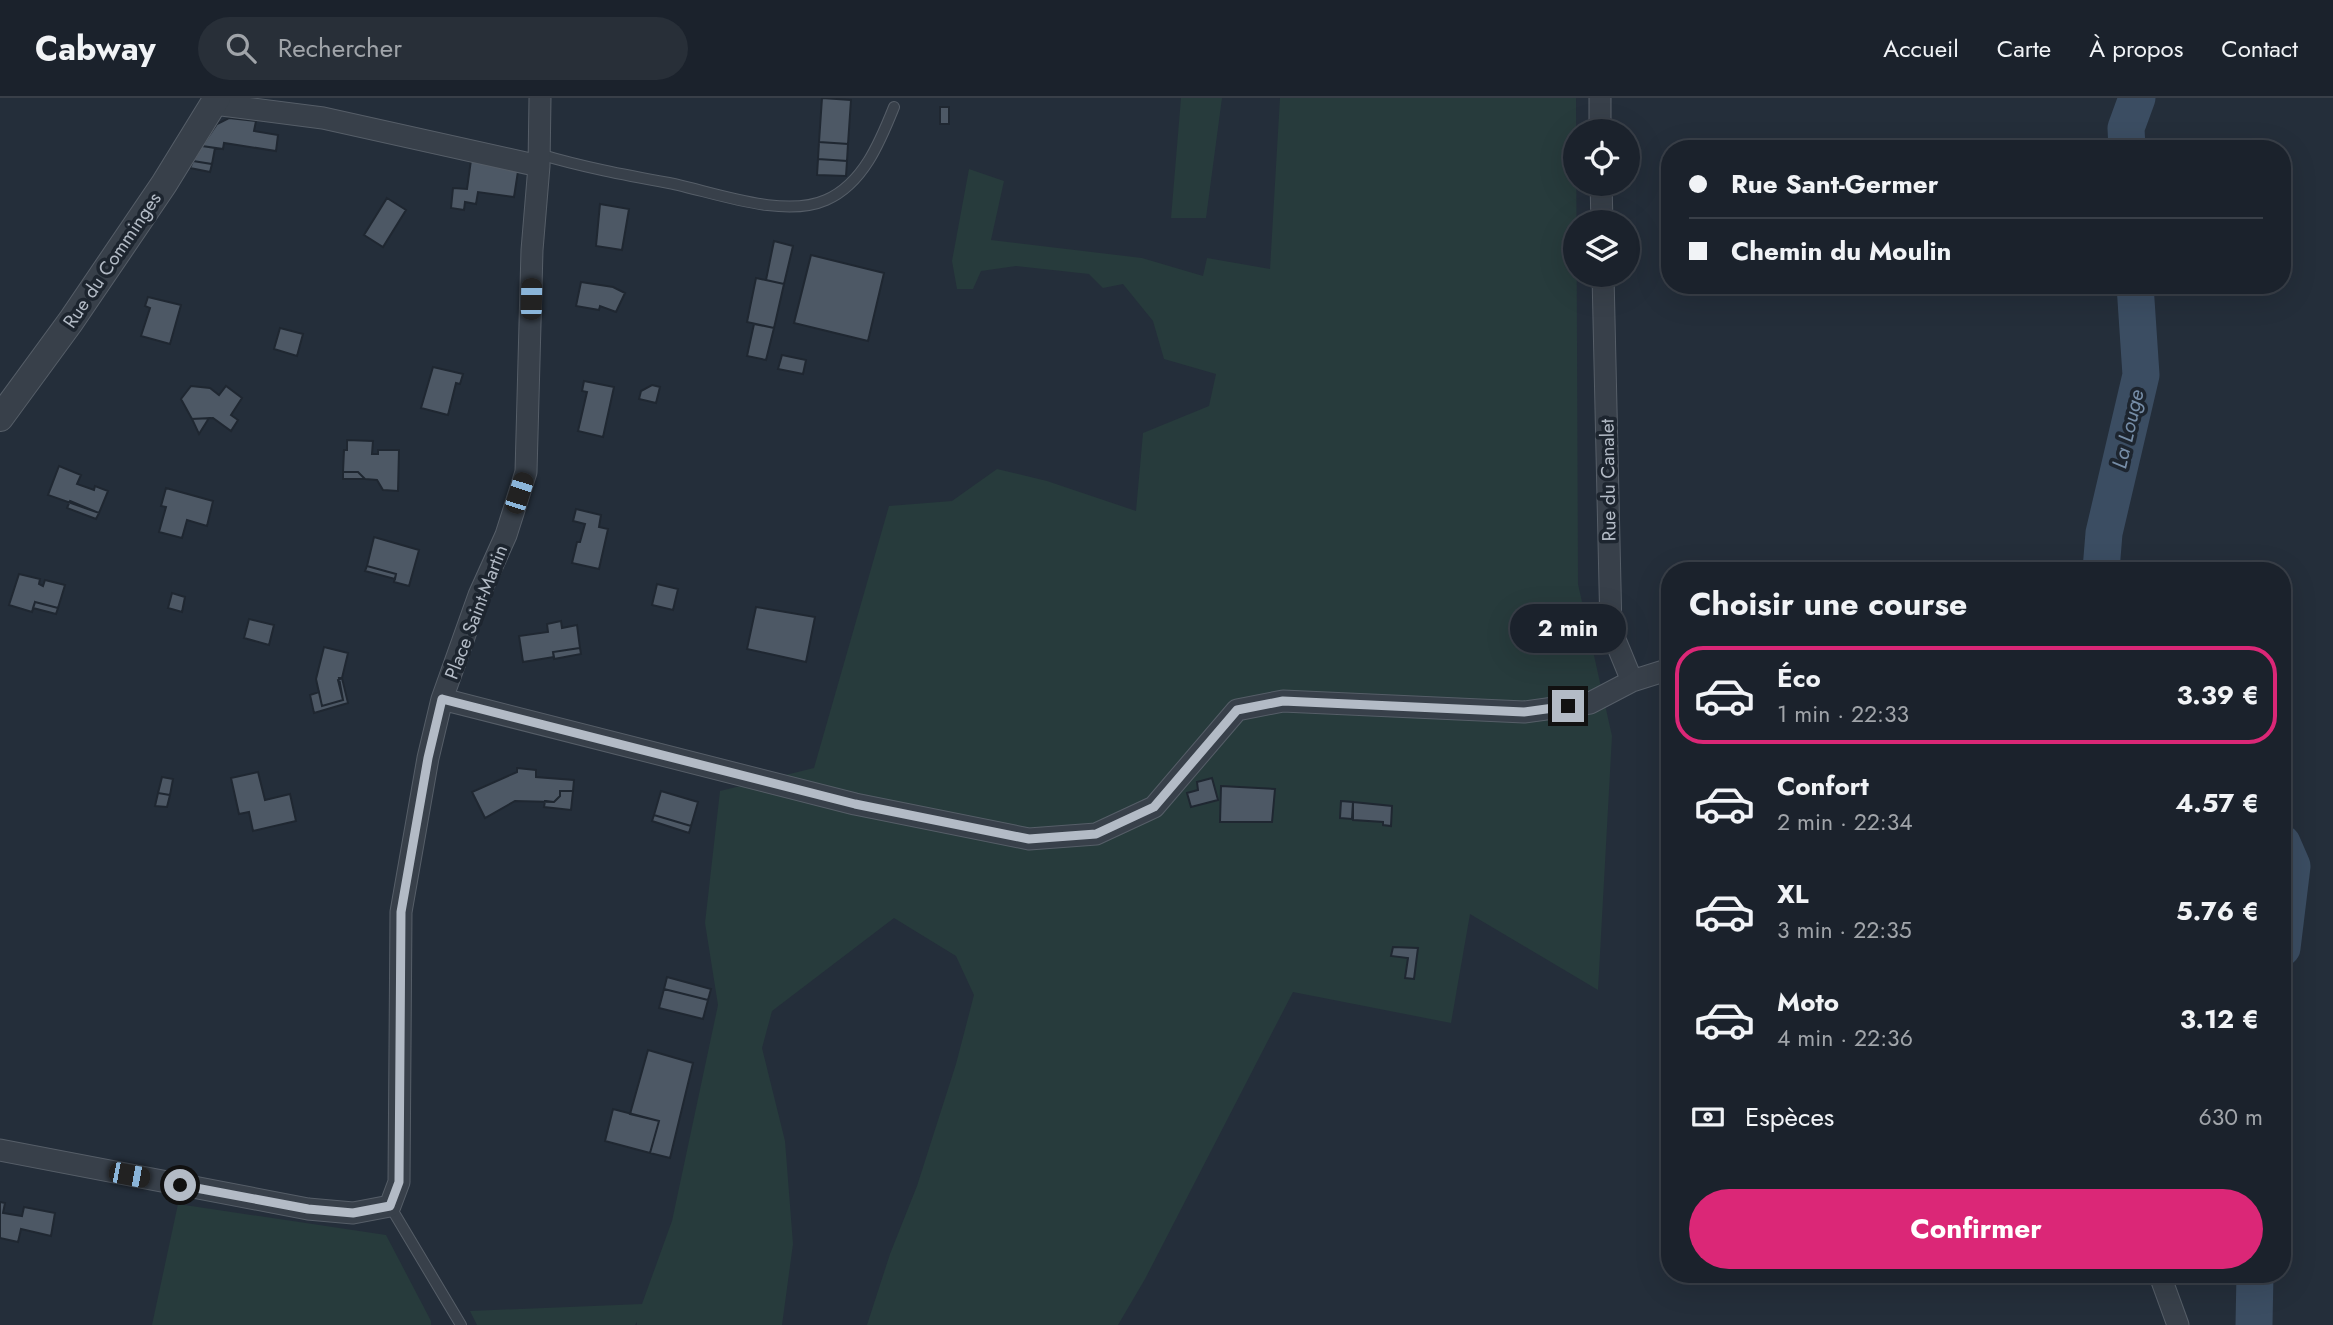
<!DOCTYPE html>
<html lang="fr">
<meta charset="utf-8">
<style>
:root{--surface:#1b222c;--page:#282f38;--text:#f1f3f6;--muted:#a0a4a9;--line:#393f48;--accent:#db2777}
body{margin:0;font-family:Jost,sans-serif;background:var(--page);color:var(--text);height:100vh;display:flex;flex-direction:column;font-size:26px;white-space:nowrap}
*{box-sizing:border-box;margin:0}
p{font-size:23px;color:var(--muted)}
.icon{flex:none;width:38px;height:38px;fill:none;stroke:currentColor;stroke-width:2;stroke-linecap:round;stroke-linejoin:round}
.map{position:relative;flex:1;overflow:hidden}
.details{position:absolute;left:1661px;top:464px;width:630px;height:721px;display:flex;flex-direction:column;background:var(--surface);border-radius:28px;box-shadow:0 7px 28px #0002,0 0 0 2px var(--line)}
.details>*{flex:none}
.top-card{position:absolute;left:1661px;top:42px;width:630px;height:154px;border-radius:28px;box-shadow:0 7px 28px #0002,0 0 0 2px var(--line);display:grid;align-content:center;height:154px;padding:0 28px;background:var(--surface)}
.fabs{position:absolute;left:1563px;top:21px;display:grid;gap:14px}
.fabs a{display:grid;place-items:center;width:77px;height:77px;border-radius:50%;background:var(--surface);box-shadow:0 7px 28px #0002,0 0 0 2px var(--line);font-size:35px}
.end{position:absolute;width:32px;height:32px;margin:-16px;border:9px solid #b3bbc6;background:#111;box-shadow:0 0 0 4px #111}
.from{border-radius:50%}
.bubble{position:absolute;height:49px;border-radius:24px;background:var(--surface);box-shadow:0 7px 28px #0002,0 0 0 2px var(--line);font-size:23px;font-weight:700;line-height:49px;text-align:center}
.car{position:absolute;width:21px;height:42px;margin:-21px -10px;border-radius:9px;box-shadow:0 0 5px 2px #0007;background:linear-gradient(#222 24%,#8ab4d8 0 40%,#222 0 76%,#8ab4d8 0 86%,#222 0)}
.top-card b{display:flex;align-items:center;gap:24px;height:66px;font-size:26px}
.top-card b+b{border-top:2px solid var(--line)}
.top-card i{width:18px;height:18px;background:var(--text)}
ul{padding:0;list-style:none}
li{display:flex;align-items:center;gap:21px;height:98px;margin:0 14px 10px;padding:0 14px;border:4px solid transparent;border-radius:28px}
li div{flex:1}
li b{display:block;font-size:26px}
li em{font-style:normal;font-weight:700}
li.current{border-color:var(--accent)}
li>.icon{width:63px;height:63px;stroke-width:1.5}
h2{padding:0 28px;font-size:32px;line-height:84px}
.pay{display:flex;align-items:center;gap:18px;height:77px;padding:0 28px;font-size:26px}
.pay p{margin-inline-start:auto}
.button{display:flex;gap:14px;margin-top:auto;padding:14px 28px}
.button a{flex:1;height:80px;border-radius:42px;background:var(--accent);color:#fff;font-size:28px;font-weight:700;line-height:80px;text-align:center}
header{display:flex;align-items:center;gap:42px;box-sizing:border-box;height:98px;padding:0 35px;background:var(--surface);border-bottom:2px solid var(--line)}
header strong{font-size:33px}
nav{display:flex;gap:38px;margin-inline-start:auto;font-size:24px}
.search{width:490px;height:63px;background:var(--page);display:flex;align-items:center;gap:18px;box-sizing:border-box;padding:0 24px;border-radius:38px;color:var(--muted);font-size:26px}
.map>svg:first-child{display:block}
.green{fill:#273b3c}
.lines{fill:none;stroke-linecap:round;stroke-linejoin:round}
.river{stroke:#3b4d62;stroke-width:37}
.building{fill:#4d5865;stroke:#1f2731;stroke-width:2}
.service-casing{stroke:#565e68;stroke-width:12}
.minor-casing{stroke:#565e68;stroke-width:23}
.tertiary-casing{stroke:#565e68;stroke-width:28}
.service{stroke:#38404a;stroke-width:10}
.minor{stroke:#38404a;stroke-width:21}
.tertiary{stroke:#38404a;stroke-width:26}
.route{stroke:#b3bbc6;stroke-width:9}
.labels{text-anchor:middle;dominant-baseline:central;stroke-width:7;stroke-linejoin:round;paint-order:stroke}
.street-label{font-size:19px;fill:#b3bbc6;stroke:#1d252f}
.water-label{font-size:21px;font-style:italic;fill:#768da7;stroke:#1d252f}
</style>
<header>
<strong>Cabway</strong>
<div class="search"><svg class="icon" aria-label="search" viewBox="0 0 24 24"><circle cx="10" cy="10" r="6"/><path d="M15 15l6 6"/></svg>Rechercher</div>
<nav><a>Accueil</a><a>Carte</a><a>À propos</a><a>Contact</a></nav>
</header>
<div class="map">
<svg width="2333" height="1227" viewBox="0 0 2333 1227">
<rect width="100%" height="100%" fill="#242e3a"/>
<path class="green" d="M1181 0H1222L1206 120H1171Z
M1280 0H1576L1578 486 1612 638 1598 892 1470 816 1451 925 1293 894 1145 1181 1118 1227H867L890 1156 917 1088 956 966 974 897 956 858 894 820 772 913 762 950 785 1043 793 1146 782 1227H637V1224L635 1227H477L470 1213 642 1206 672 1123 718 907 705 825 720 693 814 670 889 408 952 403 997 371 1047 383 1136 413 1143 335 1209 308 1216 276 1164 261 1153 223 1123 186 1103 190 1089 176 1016 168 981 173 973 191H957L952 163 969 71 1004 83 991 142 1142 160 1203 178 1207 160 1270 171Z
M178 1106 386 1137 431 1223V1227H152Z"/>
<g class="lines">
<path class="river" d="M2127 51 2126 30 2137 0
M2101 472 2104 435 2141 277 2135 187
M2282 745 2292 768 2282 850
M2254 1227 2255 1176"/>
</g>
<path class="building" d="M822 0 851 2 848 46 819 44Z
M940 9H949V26H940Z
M229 20 256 23 254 33 278 37 276 53 224 45 223 51 202 48 217 26Z
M819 44 848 46 847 63 818 61Z
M202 48 215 50 212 66 193 63Z
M818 61 847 63 846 78 817 77Z
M471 62 519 67 514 99 478 94 476 106 465 104 464 112 451 110 453 90 467 91Z
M193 63 212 66 210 74 190 70Z
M387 100 406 112 383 149 364 137Z
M600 106 629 111 622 152 596 148Z
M774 143 793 148 784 186 766 182Z
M811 157 884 175 868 243 794 225Z
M756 180 784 186 774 230 747 224Z
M581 184 613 189 625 195 616 214 600 208 599 212 576 208Z
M148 199 181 207 170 246 141 238 150 210 145 208Z
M754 226 774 230 766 262 747 258Z
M280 230 303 236 297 258 274 251Z
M782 257 806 262 803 276 778 271Z
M433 269 463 276 460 286 456 285 448 317 421 310Z
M584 283 614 289 603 339 578 333 587 294 582 293Z
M652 287 660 289 656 305 639 301 641 293Z
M191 288 210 290 219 297 226 288 242 300 231 317 238 322 231 333 213 320 192 321 181 301Z
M209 320 199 336 192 321Z
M347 342 373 343 372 356H378V352H399L398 393 383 392 377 382 365 381 358 374H343L344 352H347Z
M59 368 81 377 77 386 94 392 95 388 108 393 99 415 48 397Z
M343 374H358L365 381H343Z
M166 390 213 403 207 428 187 422 182 440 159 434 166 409 161 408Z
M70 403 99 415 96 421 67 410Z
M576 411 601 417 599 429 608 431 599 471 572 465 577 444H580L585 426 573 423Z
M374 439 419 452 409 488 394 484 396 476 367 468Z
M367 468 396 476 395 481 365 473Z
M19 476 40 481 39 486 43 488 45 482 65 487 58 510 35 504 32 514 9 507Z
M657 486 678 491 673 512 652 507Z
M172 495 185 499 182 514 168 510Z
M35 504 58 510 56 516 33 510Z
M756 509 815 519 806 564 747 551Z
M249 521 274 527 269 547 244 540Z
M561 523 562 530 577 527 580 550 553 554 554 559 523 564 519 538 548 534 547 526Z
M324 549 348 555 342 580 338 582 343 602 322 608 316 581Z
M580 550 581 556 554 561 553 554Z
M339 580H342L348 605 314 615 310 597 319 594 322 608 343 602Z
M517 670 536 672V679L574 682 573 693H560V698L554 704 515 703 485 720 472 694 517 674Z
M258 674 265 702 290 696 296 723 253 733 249 714 239 716 231 680Z
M162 679 173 681 170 697 158 695Z
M1212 680 1218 702 1191 709 1187 695 1198 692 1197 684Z
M1221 688 1275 691 1272 724H1220Z
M560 693H573L571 712 544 709 545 703 554 704 560 698Z
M661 693 698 704 691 728 654 717Z
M158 695 170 697 167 709 155 708Z
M1341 703 1353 704 1352 721 1340 720Z
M1353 704 1392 708 1391 728 1383 727V724L1353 722Z
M654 717 691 728 689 735 652 723Z
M1393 849 1418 850 1414 881 1405 880 1408 860 1391 858Z
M667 879 711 891 708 902 664 891Z
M664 891 708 902 703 921 659 910Z
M648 952 693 965 670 1060 650 1055 659 1023 630 1016Z
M613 1011 659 1023 650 1055 605 1043Z
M0 1104 5 1105 3 1115 22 1118 24 1109 55 1115 51 1138 21 1131 18 1144 0 1140Z"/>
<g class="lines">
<g class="service-casing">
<path id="service" d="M539 56C582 69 625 77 669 85 714 94 783 121 826 102 863 86 880 44 894 9
M390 1108 461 1227"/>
</g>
<g class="minor-casing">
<path id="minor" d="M1600 0V33
M214 6 323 20 539 68
M1601 86 1602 124
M1603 177 1611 532 1632 583
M442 601 855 706 1029 741 1096 736 1154 709 1237 612 1283 603 1524 614 1590 605 1632 583 1670 571
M0 1052 308 1111 353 1115 390 1108 399 1084 401 814 428 660 442 601 479 497 506 437 526 374 532 152 539 68 540 0
M2164 1176 2162 1183 2178 1227"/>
</g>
<g class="tertiary-casing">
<path id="tertiary" d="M0 320 71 223 164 86 217 0"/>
</g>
<use href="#service" class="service"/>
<use href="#minor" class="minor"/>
<use href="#tertiary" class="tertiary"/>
</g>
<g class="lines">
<path class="route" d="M180 1087 308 1111 353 1115 390 1108 399 1084 401 814 428 660 442 601 855 706 1029 741 1096 736 1154 709 1237 612 1283 603 1524 614 1568 608"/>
</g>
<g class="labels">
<g class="street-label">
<text transform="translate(112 162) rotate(-56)">Rue du Comminges</text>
<text transform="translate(1608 382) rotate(-91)">Rue du Canalet</text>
<text transform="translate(476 514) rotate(-69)">Place Saint-Martin</text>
</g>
<g class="water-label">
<text transform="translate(2128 331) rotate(-77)">La Louge</text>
</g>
</g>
</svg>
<div class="fabs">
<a><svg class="icon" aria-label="locate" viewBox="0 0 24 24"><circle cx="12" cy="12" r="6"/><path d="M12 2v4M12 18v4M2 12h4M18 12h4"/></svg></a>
<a><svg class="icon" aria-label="layers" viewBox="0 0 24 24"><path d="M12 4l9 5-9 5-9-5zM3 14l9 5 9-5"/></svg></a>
</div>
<i class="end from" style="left:180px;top:1087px"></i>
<i class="end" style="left:1568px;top:608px"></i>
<div class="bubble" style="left:1510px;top:506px;width:116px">2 min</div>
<i class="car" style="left:531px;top:201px;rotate:1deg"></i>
<i class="car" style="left:519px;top:395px;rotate:18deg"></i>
<i class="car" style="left:129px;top:1077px;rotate:101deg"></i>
<div class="top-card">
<b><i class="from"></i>Rue Sant-Germer</b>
<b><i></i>Chemin du Moulin</b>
</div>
<section class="details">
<h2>Choisir une course</h2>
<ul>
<li class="current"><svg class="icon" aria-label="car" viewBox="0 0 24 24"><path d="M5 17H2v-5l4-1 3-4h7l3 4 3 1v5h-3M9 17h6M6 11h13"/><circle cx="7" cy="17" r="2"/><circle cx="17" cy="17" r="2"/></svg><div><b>Éco</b><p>1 min · 22:33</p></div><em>3.39 €</em></li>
<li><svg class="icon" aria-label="car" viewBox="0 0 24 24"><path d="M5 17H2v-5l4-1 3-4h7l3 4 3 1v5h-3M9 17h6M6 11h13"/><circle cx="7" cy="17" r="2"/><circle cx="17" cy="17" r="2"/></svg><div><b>Confort</b><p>2 min · 22:34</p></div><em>4.57 €</em></li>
<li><svg class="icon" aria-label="car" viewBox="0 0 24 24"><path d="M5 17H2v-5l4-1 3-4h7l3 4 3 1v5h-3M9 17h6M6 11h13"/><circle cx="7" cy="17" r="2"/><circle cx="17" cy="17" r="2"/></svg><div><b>XL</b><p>3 min · 22:35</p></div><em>5.76 €</em></li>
<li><svg class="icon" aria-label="car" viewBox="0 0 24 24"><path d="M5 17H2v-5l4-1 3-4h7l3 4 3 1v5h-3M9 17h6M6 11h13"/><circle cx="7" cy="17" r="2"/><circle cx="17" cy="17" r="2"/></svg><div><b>Moto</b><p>4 min · 22:36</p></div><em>3.12 €</em></li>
</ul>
<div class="pay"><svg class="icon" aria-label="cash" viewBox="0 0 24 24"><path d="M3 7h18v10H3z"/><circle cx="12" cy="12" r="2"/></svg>Espèces<p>630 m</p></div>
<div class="button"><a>Confirmer</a></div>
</section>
</div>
